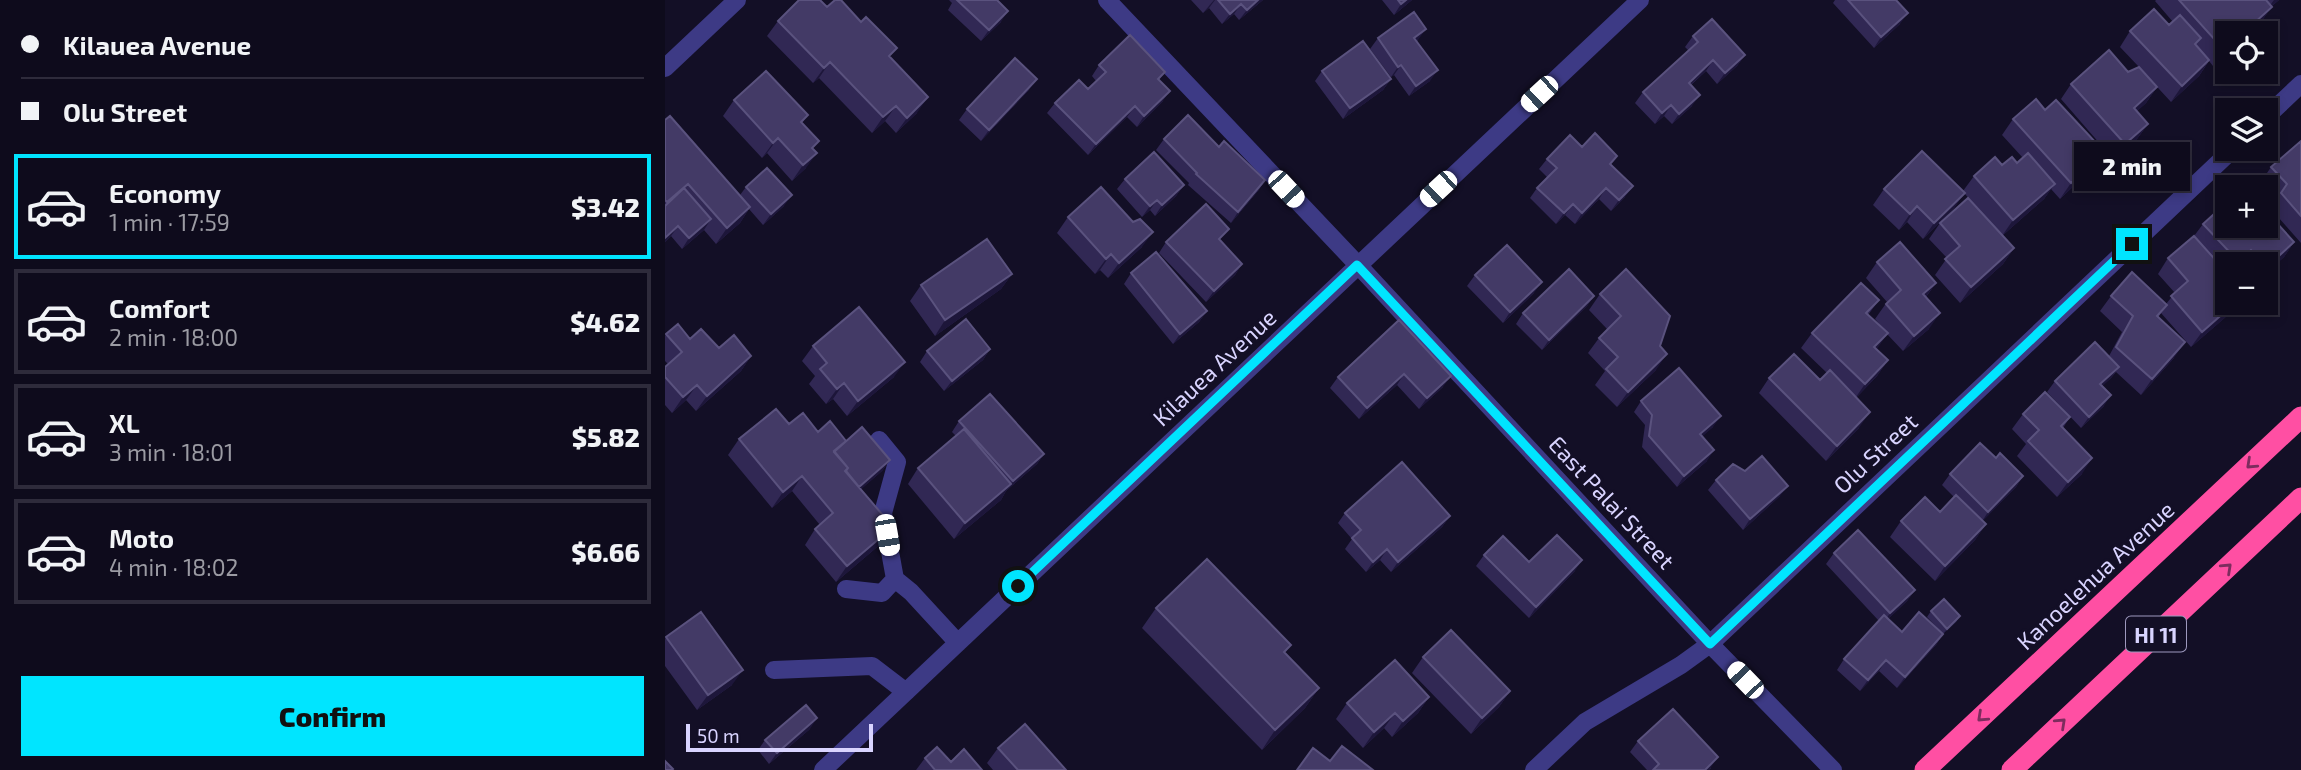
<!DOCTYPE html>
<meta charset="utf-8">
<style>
:root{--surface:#0e0b1c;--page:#171425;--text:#f1f3f6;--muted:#9b9ba3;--line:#2e2b3b;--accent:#00e5ff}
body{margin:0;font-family:"Exo 2",sans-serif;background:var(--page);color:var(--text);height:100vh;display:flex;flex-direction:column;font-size:26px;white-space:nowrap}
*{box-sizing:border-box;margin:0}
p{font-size:23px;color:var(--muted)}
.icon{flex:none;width:38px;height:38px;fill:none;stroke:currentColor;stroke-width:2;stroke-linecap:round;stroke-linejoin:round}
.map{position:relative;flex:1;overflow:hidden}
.side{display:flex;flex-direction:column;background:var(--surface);width:665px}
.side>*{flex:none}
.hud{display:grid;align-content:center;height:154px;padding:0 21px;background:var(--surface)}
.tools{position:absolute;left:1550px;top:21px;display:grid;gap:14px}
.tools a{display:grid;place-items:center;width:63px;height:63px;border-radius:0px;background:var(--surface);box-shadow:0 4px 10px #0003,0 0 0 2px var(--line);font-size:35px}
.scale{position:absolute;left:21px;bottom:18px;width:187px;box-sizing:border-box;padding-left:7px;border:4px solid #d9d4ff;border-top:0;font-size:19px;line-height:24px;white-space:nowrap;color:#d9d4ff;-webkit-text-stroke:5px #130f26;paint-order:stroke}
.end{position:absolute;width:32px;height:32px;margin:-16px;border:9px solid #00e5ff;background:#111;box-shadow:0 0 0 4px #111}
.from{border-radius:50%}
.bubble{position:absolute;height:49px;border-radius:0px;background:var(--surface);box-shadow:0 4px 10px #0003,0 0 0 2px var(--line);font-size:23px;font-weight:800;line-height:49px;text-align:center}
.car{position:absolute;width:21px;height:42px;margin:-21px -10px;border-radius:9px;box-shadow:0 0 5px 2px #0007;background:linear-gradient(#fff 24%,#345 0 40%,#fff 0 76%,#345 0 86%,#fff 0)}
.hud b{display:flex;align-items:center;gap:24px;height:66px;font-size:26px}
.hud b+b{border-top:2px solid var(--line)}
.hud i{width:18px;height:18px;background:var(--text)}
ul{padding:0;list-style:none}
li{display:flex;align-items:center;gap:21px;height:105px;margin:0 14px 10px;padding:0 7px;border:4px solid var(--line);border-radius:0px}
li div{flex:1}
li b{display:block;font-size:26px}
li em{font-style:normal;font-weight:800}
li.current{border-color:var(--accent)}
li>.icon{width:63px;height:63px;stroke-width:1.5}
.cta{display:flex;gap:14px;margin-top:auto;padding:14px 21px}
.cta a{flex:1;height:80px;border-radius:0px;background:var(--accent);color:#111;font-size:28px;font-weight:800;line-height:80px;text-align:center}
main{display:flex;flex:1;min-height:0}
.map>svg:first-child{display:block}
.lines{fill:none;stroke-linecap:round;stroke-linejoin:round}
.minor{stroke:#3d3a85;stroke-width:18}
.highway{stroke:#ff4fa3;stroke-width:21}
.wall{fill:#312854}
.shaded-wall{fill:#1d163a}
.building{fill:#433a66;stroke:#5a527e;stroke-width:2}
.oneway{stroke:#7d2c5e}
.route{stroke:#00e5ff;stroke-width:9}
.labels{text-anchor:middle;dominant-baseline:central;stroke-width:6;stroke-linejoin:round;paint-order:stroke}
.shield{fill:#130f26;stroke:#9e99be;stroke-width:2}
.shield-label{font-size:21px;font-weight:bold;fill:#d9d4ff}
.street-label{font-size:23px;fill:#d9d4ff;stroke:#130f26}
</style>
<main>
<section class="side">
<div class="hud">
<b><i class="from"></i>Kilauea Avenue</b>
<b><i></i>Olu Street</b>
</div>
<ul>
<li class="current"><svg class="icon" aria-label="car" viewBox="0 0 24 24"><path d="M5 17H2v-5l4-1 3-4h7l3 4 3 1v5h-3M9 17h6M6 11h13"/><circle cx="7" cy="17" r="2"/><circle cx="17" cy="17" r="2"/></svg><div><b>Economy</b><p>1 min · 17:59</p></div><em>$3.42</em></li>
<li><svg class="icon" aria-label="car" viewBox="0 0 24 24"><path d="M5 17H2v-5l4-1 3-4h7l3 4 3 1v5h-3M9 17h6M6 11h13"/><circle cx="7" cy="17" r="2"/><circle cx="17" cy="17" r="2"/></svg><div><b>Comfort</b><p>2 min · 18:00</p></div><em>$4.62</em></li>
<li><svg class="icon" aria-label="car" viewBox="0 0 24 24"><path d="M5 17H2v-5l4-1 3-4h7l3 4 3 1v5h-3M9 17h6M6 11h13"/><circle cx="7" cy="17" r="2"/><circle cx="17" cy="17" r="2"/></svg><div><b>XL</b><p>3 min · 18:01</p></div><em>$5.82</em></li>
<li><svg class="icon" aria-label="car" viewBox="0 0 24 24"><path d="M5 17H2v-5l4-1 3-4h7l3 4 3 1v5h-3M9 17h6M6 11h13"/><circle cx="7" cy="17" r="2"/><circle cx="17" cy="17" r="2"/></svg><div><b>Moto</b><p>4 min · 18:02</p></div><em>$6.66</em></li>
</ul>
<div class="cta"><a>Confirm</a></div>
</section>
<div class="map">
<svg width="1636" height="770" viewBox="0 0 1636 770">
<rect width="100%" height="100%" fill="#130f26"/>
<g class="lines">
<path class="minor" d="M442 0 693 265 1045 644 1168 770
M0 68 72 0
M1601 117 1636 84
M214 440 232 462 218 513 230 579 246 592 293 643
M181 589 217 593 230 579
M109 670 207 666 241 692
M158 770 975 0
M869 770 920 722 1016 665 1045 644 1568 149"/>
<path class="highway" d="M1260 770 1636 417
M1347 770 1636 498"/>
</g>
<path class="wall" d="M284 0H332L336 22 316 41 283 10 287 3Z
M526 0H598L574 20 569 14 557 24 544 8 538 13Z
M717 0H747L729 15Z
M1170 0H1231L1235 24 1209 48 1168 3Z
M1491 0H1614L1607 6 1596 22 1548 66 1544 61 1534 76 1506 102 1483 77 1492 87 1481 103 1472 111 1483 124 1472 139 1449 160 1396 99 1406 84 1463 72 1474 67 1455 47 1465 31 1504 25 1508 22 1490 1Z
M113 21 225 58 252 113 231 133 220 121 207 133 154 78 148 83 102 36Z
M1028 36 1080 55 1072 66 1052 84 1041 71 1026 85 1027 106 1007 124 999 116 990 124 970 103 978 92 1024 51 1020 47Z
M713 38 753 40 752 41 765 81 744 96 729 75 726 77 705 49Z
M434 65 500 72 494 80 498 101 472 127 462 117 423 155 382 113 390 103 423 89 431 81 427 76Z
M657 71 726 79 718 90 678 119 650 81Z
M364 90 316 141 294 120 302 109Z
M69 100 143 115 137 123 141 168 127 181 102 153 97 158 58 116Z
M1348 119 1420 160 1425 165 1414 181 1395 199 1386 189 1379 199 1337 236 1349 248 1338 264 1295 303 1270 275 1282 258 1264 239 1275 223 1327 224 1299 193 1289 208 1258 239 1242 222 1234 230 1208 205 1219 189 1298 191 1309 176 1352 163 1358 158 1337 135Z
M0 120 75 195 81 187 119 206 98 225 84 209 75 223 51 244 39 230 17 249 6 236 0 242Z
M499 139 554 147 600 180 593 191 566 223 523 185 524 183 491 150Z
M1636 141V243L1605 208 1611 200 1601 189V187L1596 182 1606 167Z
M917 147 947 165 960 197 946 211 934 199 910 224 900 215 891 224 865 198 872 188 882 177 874 169 882 159Z
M460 179 519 185 511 196 490 216 485 210 477 217 452 189Z
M403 217 477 247 443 278 435 270 430 274 392 233Z
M1538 224 1563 226 1629 242 1619 257 1601 273V264H1563V303H1574L1570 309 1526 347 1496 313 1493 318 1509 358 1476 395 1451 372 1446 378 1437 386 1439 406 1416 428 1382 392 1390 381 1444 356 1457 332 1435 311 1446 296 1501 304 1510 293 1493 274 1503 258 1529 236Z
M555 241 577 264 570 275 541 302 494 253 501 242Z
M1212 262 1271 283 1261 297 1264 329 1238 351 1222 334 1211 349 1223 360 1212 376 1191 398 1194 428 1161 461 1094 393 1104 378 1155 380 1162 373 1136 348 1147 333 1214 300 1203 315 1220 331 1210 319 1222 302 1201 278Z
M466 273 542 311 534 322 508 344 459 284Z
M347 274 336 289 270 336 245 301 256 285Z
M810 275 869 293 838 323 802 286Z
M935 294 995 346 991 370 952 407 930 385 940 371 923 353 934 338 942 329 924 310Z
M929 296 922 306 877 350 851 324 858 313Z
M734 320 778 387 754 409 732 385 694 419 665 388 673 377Z
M1 334 25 339 54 348 86 356 76 371 31 411 21 400 7 413 0 405V367L3 364 0 361V336Z
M148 346 229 377 182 416 168 399 161 404 144 384 150 376 137 361Z
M325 349 318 360 279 391 255 362 262 351Z
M976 401 1048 427 1037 436 1042 461 1012 487 977 447 980 425 969 412Z
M1358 414 1405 417 1398 428 1417 474 1392 497 1352 456 1361 444 1347 429Z
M294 421 379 454 372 464 341 491 336 500 289 539 243 484 253 468 291 436 287 432Z
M124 424 153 432 181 441 225 460 217 471 196 489 228 527 218 542 171 582 140 545 150 529 155 525 127 491 107 508 63 455 74 439Z
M1331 458 1358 476 1351 487 1317 521 1321 524 1310 540 1270 581 1225 537 1236 521 1275 512 1289 497 1277 485 1285 474Z
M1051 480 1115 496 1078 530 1043 490Z
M680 513 785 516 777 527 726 572 715 560 701 572 680 549 687 539 673 523Z
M1169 553 1250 590 1242 601 1223 619 1237 632 1275 631 1262 617 1266 611 1295 616 1291 622 1278 634 1271 645 1232 688 1214 671 1195 691 1172 670 1179 659 1214 621 1161 564Z
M819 555 864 562 910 571 864 618 811 566Z
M491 608 626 645 620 653 654 688 640 708 597 750 477 628Z
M1 637 67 685 32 710 0 666V639Z
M758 657 845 691 834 707 806 734 747 673Z
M764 697 753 713 727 737 719 728 698 748 671 719 682 703Z
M145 729 104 764 93 750 100 740Z
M973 741 1046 768 1044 770H982L965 752Z
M333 748 401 770H328L322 763Z
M260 758 286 762 317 770H251Z"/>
<path class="shaded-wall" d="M549 0H550L544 8 538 13Z
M593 0H598L574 20 582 10Z
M741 0H747L729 15 736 4Z
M1609 0H1614L1601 11Z
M576 4 569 14 557 24 565 14Z
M1607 7 1596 22 1584 33H1578Z
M343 11 336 22 316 41 324 30Z
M1243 13 1235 24 1209 48 1216 37Z
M761 29 753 40 742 49 749 38Z
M1563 47V53L1548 66 1559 50Z
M1080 55 1072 66 1052 84 1060 73Z
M1048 60 1041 71 1016 93 1024 83Z
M1544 60 1534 76 1506 102 1517 86Z
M165 62 154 78 148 83 159 68Z
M736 65 729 75 726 77 733 67Z
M773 70 765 81 744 96 751 86Z
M372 79 364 90 316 141 324 130Z
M726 79 718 90 678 119 685 108Z
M1492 87 1481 103 1458 124 1469 108Z
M505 91 498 101 472 127 479 116Z
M1035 95 1027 106 1007 124 1014 114Z
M263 97 252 113 231 133 242 118Z
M1006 105 999 116 990 124 997 113Z
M231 106 220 121 207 133 218 117Z
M470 106 462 117 423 155 431 144Z
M1483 124 1472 139 1449 160 1460 144Z
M113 138 102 153 97 158 108 143Z
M1432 144 1421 160 1407 173 1417 157Z
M152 153 141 168 127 181 138 165Z
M1425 165 1414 181 1395 199 1406 183Z
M600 180 593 191 566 223 573 212Z
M1390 184 1379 199 1337 236 1348 220Z
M519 185 511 196 490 216 497 205Z
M968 186 960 197 946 211 954 200Z
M941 188 934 199 910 224 917 213Z
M1300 193 1289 208 1258 239 1269 223Z
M127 195 119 206 98 225 106 214Z
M492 200 485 210 477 217 485 206Z
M908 204 900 215 891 224 899 213Z
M1252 206 1242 222 1234 230 1245 214Z
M85 207 75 223 51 244 62 228Z
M46 219 39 230 17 249 24 238Z
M13 226 6 236 0 242V238Z
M488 232 477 247 443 278 454 263Z
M1629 242 1619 257 1601 273 1602 267Z
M1349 248 1338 264 1295 303 1306 287Z
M1586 250 1576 264H1572Z
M446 254 435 270 430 274 441 259Z
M577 264 570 275 541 302 549 291Z
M347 274 336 289 270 336 280 320Z
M877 282 869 293 838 323 845 312Z
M1271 283 1260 298 1258 294Z
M929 296 922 306 877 350 884 340Z
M1570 303H1574L1570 309 1526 347 1537 332Z
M542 311 534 322 508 344 515 334Z
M1275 313 1264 329 1238 351 1249 336Z
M1223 333 1212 349 1199 363 1209 347Z
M1520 342 1509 358 1476 395 1487 379Z
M325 349 318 360 279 391 287 381Z
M1002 354 991 370 952 407 963 392Z
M86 356 76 371 31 411 42 396Z
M1223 360 1212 376 1189 400 1200 384Z
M240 362 229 377 182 416 193 401Z
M1454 367 1446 378 1428 395 1435 384Z
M739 374 732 385 694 419 702 408Z
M786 376 778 387 754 409 762 398Z
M179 383 168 399 161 404 172 389Z
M32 385 21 400 7 413 18 397Z
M1446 395 1439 406 1416 428 1424 417Z
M1205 412 1194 428 1161 461 1172 446Z
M1056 416 1048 427 1028 445 1035 434Z
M1049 450 1042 461 1012 487 1019 476Z
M379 454 372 464 341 491 336 500 289 539 300 523 346 484 348 481Z
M1427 458 1417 474 1392 497 1403 482Z
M225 460 217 471 185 499 193 488Z
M137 476 127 491 107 508 118 492Z
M1358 476 1351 487 1316 523 1323 512Z
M1123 486 1115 496 1078 530 1085 519Z
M785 516 777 527 726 572 733 562Z
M1321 524 1310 540 1270 581 1280 566Z
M228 527 218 542 171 582 182 566Z
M722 549 715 560 701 572 708 562Z
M917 560 910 571 864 618 871 607Z
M1250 590 1242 601 1218 624 1225 613Z
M1295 616 1291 622 1278 634 1282 629Z
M1278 634 1271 645 1232 688 1240 677Z
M1221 660 1214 671 1195 691 1203 680Z
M78 670 67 685 32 710 43 695Z
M654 688 640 708 597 750 610 730Z
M845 691 834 707 806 734 817 718Z
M764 697 753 713 727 737 738 721Z
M730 713 719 728 698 748 709 732Z
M152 718 145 729 104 764 112 753Z
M1053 757 1044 770H1040Z"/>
<path class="building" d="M134 0H155L162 7 170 0H176L196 22 201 17 232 48 224 56 263 97 242 118 231 106 218 117 165 62 159 68 113 21Z
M292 0H332L343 11 324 30Z
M553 0H593L582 10 576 4 565 14Z
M733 0H741L736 4Z
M1183 0H1231L1243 13 1216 37Z
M1514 0H1601L1607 7 1578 33H1563V47L1559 50Z
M1489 9 1504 25 1515 15 1536 38 1530 44 1544 60 1517 86 1465 31Z
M749 12 761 29 749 38 773 70 751 86 736 65 733 67 713 38Z
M1047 19 1080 55 1060 73 1048 60 1024 83 1035 95 1014 114 1006 105 997 113 978 92 1033 42 1028 36Z
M465 35 500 72 493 79 505 91 479 116 470 106 431 144 390 103 414 80 423 89 441 72 434 65Z
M698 41 726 79 685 108 657 71Z
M1444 50 1463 72 1474 67 1492 87 1469 108 1483 124 1460 144 1406 84Z
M350 58 372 79 324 130 302 109Z
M101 71 143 115 136 122 154 141 147 148 152 153 138 165 113 138 108 143 69 100Z
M1371 99 1380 110 1391 100 1432 144 1417 157 1425 165 1406 183 1348 119Z
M523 115 554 147 559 141 600 180 573 212 531 174 532 173 499 139Z
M5 116 85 207 62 228 23 184 2 202 0 200V120Z
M930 133 952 156 945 164 968 186 954 200 941 188 917 213 908 204 899 213 872 188 892 168 882 159 905 135 917 147Z
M1636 141V216L1616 193 1622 184 1606 167Z
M1257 151 1300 193 1269 223 1252 206 1245 214 1219 189Z
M489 152 519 185 497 205 492 200 485 206 460 179Z
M1363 153 1390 184 1348 220 1309 176 1330 157 1337 165 1347 157 1352 163Z
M102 168 127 195 106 214 81 187Z
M436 187 468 222 475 219 488 232 454 263 446 254 441 259 403 217Z
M19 188 46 219 24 238 13 226 0 238V206Z
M1303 198 1349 248 1306 287 1280 259 1295 246 1275 223Z
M541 204 564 229 554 239 577 264 549 291 501 242Z
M1559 205 1563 209V226H1601V211L1629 242 1602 267 1601 264H1599L1586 250 1574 262 1538 224Z
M1529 236 1563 274V303H1570L1537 332 1506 296 1523 281 1503 258Z
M322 239 347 274 280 320 256 285Z
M1235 242 1271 283 1258 294 1275 313 1249 336 1221 304 1236 290 1212 262Z
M842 245 877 282 845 312 810 275Z
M491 252 542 311 515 334 466 273Z
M904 269 929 296 884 340 858 313Z
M961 269 1005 316 995 346 1002 354 963 392 941 369 953 357 934 338 956 316 935 294Z
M1467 272 1502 305 1492 316 1520 342 1487 379 1451 347 1468 316 1446 296Z
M1196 283 1214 300 1201 313 1223 333 1209 347 1223 360 1200 384 1147 333Z
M194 307 240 362 193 401 179 383 172 389 155 369 162 363 148 346Z
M301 319 325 349 287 381 262 351Z
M734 320 786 376 762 398 739 374 702 408 673 377Z
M13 324 25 339 36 329 54 348 69 335 86 356 42 396 32 385 18 397 0 377V367L17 352 1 334Z
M1430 342 1454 367 1435 384 1446 395 1424 417 1390 381Z
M1129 354 1155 380 1165 370 1205 412 1172 446 1104 378Z
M1014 368 1056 416 1035 434 1049 450 1019 476 984 436 987 415 976 401Z
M1380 392 1405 417 1396 426 1427 458 1403 482 1363 441 1374 430 1358 414Z
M325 394 379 454 348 481 294 421Z
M111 409 124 424 138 413 153 432 165 421 181 441 169 451 183 468 180 471 228 527 182 566 150 529 168 513 137 476 118 492 74 439Z
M197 427 225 460 194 487 181 471 183 468 169 452Z
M299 429 346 484 300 523 253 468Z
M1315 443 1331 458 1335 453 1358 476 1323 512 1285 474Z
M1097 456 1123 486 1085 519 1051 480 1068 464 1080 471Z
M737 462 785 516 733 562 722 549 708 562 687 538 696 530 680 513Z
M1291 495 1321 524 1280 566 1236 521 1260 497 1275 512Z
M1193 530 1250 590 1225 613 1169 553Z
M892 535 917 560 871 607 819 555 838 536 864 562Z
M542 559 626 645 619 652 654 688 610 730 491 608Z
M1279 599 1295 616 1282 629 1266 611Z
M36 612 78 670 43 695 1 637Z
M1254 612 1278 634 1240 677 1221 660 1203 680 1179 659 1219 615 1237 632Z
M786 630 845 691 817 718 758 657Z
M730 660 764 697 738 721 730 713 709 732 682 703Z
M141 705 152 718 112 753 100 740Z
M1008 709 1053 757 1040 770H988L994 764 973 741Z
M360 724 401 770H353L333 748Z
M677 746 708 770H632L648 748 665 761Z
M272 747 286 762 299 749 317 770H270L260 758Z
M0 761 8 769 7 770H0Z"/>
<defs><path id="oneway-chevron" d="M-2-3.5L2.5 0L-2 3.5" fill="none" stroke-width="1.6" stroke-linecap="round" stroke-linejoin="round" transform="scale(1.75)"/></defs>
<g class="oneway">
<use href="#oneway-chevron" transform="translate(1586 464) rotate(137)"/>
<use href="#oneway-chevron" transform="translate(1562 568) rotate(-43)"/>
<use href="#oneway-chevron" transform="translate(1317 717) rotate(137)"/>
<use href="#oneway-chevron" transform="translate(1396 723) rotate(-43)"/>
</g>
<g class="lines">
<path class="route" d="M353 586 692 265 1045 644 1467 244"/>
</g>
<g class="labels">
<rect class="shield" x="1461" y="616.5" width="60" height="35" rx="5"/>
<g class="shield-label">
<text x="1491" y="634">HI 11</text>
</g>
<g class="street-label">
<text transform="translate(549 367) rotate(-43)">Kilauea Avenue</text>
<text transform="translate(1210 453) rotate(-43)">Olu Street</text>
<text transform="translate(947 502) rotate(47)">East Palai Street</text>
<text transform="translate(1430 575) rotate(-43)">Kanoelehua Avenue</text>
</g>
</g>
</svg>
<div class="tools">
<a><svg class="icon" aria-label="locate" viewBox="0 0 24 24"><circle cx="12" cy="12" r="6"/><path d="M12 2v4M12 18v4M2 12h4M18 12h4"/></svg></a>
<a><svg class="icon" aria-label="layers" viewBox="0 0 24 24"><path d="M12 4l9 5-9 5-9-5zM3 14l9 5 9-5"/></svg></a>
<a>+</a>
<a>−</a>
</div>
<div class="scale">50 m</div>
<i class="end from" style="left:353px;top:586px"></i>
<i class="end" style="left:1467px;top:244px"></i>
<div class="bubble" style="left:1409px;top:142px;width:116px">2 min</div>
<i class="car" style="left:874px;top:94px;rotate:227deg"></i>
<i class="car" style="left:621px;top:189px;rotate:137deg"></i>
<i class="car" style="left:773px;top:189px;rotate:227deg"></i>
<i class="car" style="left:222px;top:535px;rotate:170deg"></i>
<i class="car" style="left:1080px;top:680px;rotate:316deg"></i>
</div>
</main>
